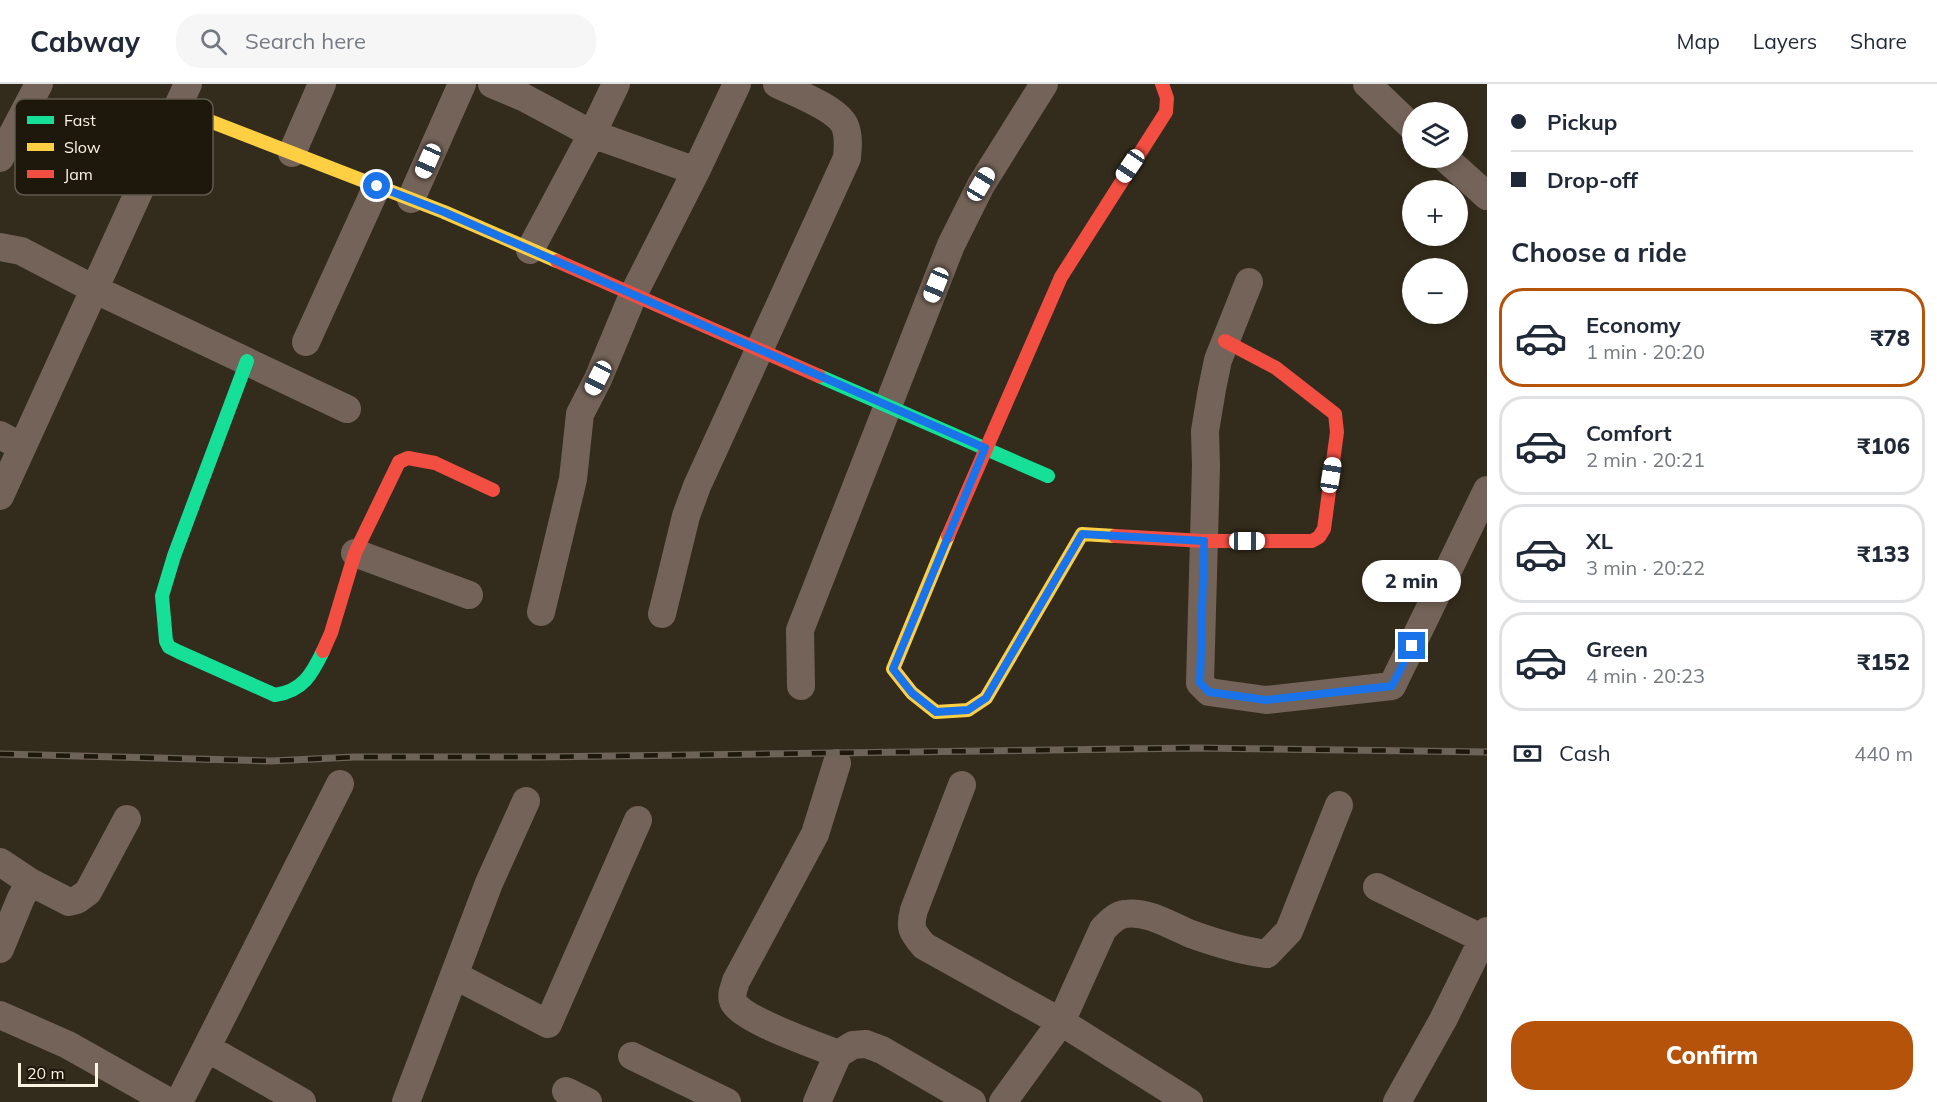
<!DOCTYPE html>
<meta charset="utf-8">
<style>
:root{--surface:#fff;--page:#f6f6f7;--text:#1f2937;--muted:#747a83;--line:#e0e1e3;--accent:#b45309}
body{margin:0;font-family:Mulish,sans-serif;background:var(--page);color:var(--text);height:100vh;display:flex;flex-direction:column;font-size:22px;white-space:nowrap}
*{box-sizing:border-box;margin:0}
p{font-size:20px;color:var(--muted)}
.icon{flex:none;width:33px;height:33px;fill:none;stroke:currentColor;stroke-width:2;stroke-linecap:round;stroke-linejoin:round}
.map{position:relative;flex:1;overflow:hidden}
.sheet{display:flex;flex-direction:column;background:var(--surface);width:450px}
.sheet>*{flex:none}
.hud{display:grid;align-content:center;height:132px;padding:0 24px;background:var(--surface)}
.tools{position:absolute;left:1402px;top:18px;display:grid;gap:12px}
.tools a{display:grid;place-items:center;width:66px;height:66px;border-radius:50%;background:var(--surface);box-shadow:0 3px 9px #0003;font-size:30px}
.scale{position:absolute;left:18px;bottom:15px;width:80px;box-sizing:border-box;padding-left:6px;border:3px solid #fbf3e2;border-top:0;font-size:16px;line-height:21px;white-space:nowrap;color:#fbf3e2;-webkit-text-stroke:4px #1e180c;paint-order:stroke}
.end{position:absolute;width:27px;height:27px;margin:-14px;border:8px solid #1a73e8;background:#fff;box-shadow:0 0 0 3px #fff}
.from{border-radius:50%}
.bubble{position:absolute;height:42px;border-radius:21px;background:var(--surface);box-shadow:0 3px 9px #0003;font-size:20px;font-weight:800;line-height:42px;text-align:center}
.car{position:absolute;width:18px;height:36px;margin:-18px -9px;border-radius:8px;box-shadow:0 0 4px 2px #0007;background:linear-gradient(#fff 24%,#345 0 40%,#fff 0 76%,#345 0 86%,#fff 0)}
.hud b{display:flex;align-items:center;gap:21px;height:57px;font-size:22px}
.hud b+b{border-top:2px solid var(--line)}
.hud i{width:15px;height:15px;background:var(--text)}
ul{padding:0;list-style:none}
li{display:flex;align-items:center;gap:18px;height:99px;margin:0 12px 9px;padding:0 12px;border:3px solid var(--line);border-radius:24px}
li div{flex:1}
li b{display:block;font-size:22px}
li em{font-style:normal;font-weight:800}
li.current{border-color:var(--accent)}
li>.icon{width:54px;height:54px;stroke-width:1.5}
h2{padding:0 24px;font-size:27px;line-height:72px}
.pay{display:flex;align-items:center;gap:15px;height:66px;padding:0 24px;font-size:22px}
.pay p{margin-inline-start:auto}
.primary-button{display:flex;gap:12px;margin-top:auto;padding:12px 24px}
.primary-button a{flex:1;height:69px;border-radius:24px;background:var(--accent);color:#fff;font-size:24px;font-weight:800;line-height:69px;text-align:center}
header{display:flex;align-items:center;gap:36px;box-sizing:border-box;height:84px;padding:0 30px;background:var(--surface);border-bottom:2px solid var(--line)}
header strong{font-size:28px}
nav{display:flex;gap:33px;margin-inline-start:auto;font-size:21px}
.search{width:420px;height:54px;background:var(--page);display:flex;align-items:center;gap:15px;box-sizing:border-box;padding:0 21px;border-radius:24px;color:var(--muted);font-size:22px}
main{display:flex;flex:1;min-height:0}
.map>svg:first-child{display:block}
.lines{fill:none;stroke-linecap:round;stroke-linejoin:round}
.street{stroke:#746358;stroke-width:28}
.fast{stroke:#16e098;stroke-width:14}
.slow{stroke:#ffcf43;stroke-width:14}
.jam{stroke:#f24e42;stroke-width:14}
.rail-casing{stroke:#6e6358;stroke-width:7}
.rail{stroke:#1e180c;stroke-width:4.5;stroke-dasharray:14;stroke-linecap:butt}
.route{stroke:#1a73e8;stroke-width:8}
.key{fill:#1e180c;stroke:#605a4c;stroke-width:1.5}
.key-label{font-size:16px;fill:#fbf3e2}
</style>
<header>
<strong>Cabway</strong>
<div class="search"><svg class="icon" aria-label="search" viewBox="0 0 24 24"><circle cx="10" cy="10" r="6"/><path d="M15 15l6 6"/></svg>Search here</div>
<nav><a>Map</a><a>Layers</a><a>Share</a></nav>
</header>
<main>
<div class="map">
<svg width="1487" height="1018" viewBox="0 0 1487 1018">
<rect width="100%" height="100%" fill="#332c1c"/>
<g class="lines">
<path class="street" d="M492 0 523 13 592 50 696 87
M1367 0 1413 44
M292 69 322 0
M0 74 39 0
M1445 74 1487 112
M411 115 462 0
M0 163 21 167 94 205 347 325
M530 166 592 50 616 0
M1249 198 1218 276 1212 305 1205 347 1206 382 1200 599 1209 608 1266 616 1392 602 1487 406
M306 258 377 102
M0 351 22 363
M0 412 188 0
M355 469 469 511
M541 528 573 395 580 330 598 295 633 211 696 87 737 0
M662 530 686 432 697 402 847 74C848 63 849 52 845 42 837 24 795 9 777 0
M801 602 800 546 951 161 981 101 1044 0
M837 679 815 750 736 897C734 904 730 912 734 919 745 937 816 961 838 970
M962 701 914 826C909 844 912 848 924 862L1061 938 1189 1018
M0 778 30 798 69 818 77 816 88 808 127 735
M1377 803 1483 855
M0 865 21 814 30 798
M454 891 548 940 638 736
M0 931 68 961 169 1018
M207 964 302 1018
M632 972 727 1018
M566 1007 588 1018
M179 1018 340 700
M406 1018 489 799 526 717
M817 1018 838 970 853 961 866 960 882 966 972 1018
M1003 1018 1061 938 1103 845C1109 839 1116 831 1125 830 1147 826 1171 842 1191 850 1216 859 1241 867 1267 870L1289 847 1339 721
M1397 1018 1443 936 1487 847"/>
<path class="fast" d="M247 277 174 472 162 512 166 557 169 563 179 568 275 611C303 607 312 590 323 567
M819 292 1048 392"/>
<path class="slow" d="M176 24 444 128 557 177
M948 452 893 585 912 609 936 628 968 626 986 614 1082 450 1115 452"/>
<path class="jam" d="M557 177 819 292
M948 452 1061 193 1166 28 1167 14 1162 0
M1115 452 1204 457H1312L1319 453 1324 445 1337 348 1335 330 1276 284 1225 257
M323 567 331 549 355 469 399 378 408 374 435 379 493 406"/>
<g class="rail-casing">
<path id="rail" d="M0 670 272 677 354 673H538L1196 664 1487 668"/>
</g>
<use href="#rail" class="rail"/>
</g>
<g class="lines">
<path class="route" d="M377 102 444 128 985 364 893 585 912 609 936 628 968 626 986 614 1082 450 1204 457 1200 599 1209 608 1266 616 1392 602 1412 562"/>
</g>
<rect x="15" y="15" width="198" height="96" rx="9" class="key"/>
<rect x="27" y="32" width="27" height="8" fill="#16e098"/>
<rect x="27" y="59" width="27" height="8" fill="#ffcf43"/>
<rect x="27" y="86" width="27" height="8" fill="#f24e42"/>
<g class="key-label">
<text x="64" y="42">Fast</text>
<text x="64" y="69">Slow</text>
<text x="64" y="96">Jam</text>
</g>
</svg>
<div class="tools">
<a><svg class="icon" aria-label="layers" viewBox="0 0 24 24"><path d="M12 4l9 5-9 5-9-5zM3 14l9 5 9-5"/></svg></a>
<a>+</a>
<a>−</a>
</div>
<div class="scale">20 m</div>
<i class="end from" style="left:377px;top:102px"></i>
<i class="end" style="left:1412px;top:562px"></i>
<div class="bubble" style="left:1362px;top:476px;width:99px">2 min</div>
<i class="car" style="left:428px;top:77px;rotate:204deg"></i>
<i class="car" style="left:1130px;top:82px;rotate:214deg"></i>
<i class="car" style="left:981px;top:100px;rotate:31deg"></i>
<i class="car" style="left:936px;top:201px;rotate:202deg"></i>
<i class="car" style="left:598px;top:294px;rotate:207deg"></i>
<i class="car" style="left:1331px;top:391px;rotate:9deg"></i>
<i class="car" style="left:1247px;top:457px;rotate:90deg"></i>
</div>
<section class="sheet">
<div class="hud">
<b><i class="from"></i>Pickup</b>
<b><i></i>Drop-off</b>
</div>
<h2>Choose a ride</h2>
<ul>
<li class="current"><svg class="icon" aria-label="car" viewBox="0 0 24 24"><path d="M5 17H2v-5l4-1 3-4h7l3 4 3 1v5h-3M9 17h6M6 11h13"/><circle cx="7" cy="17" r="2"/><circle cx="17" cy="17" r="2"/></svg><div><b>Economy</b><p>1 min · 20:20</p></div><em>₹78</em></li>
<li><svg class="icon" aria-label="car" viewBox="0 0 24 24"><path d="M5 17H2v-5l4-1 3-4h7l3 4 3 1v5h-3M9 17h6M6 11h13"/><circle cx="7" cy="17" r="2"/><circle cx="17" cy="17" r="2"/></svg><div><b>Comfort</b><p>2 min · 20:21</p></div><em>₹106</em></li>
<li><svg class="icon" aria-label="car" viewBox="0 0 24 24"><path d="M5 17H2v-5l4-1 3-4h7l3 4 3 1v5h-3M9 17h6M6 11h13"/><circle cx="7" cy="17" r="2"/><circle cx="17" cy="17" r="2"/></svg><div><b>XL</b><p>3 min · 20:22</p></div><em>₹133</em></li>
<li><svg class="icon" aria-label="car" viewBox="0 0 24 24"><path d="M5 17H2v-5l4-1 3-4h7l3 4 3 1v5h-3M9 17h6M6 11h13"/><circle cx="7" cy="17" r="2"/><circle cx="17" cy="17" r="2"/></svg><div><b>Green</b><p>4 min · 20:23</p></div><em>₹152</em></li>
</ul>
<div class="pay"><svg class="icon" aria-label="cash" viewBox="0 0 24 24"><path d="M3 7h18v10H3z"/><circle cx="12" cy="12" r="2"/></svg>Cash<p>440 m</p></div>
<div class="primary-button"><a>Confirm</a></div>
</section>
</main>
